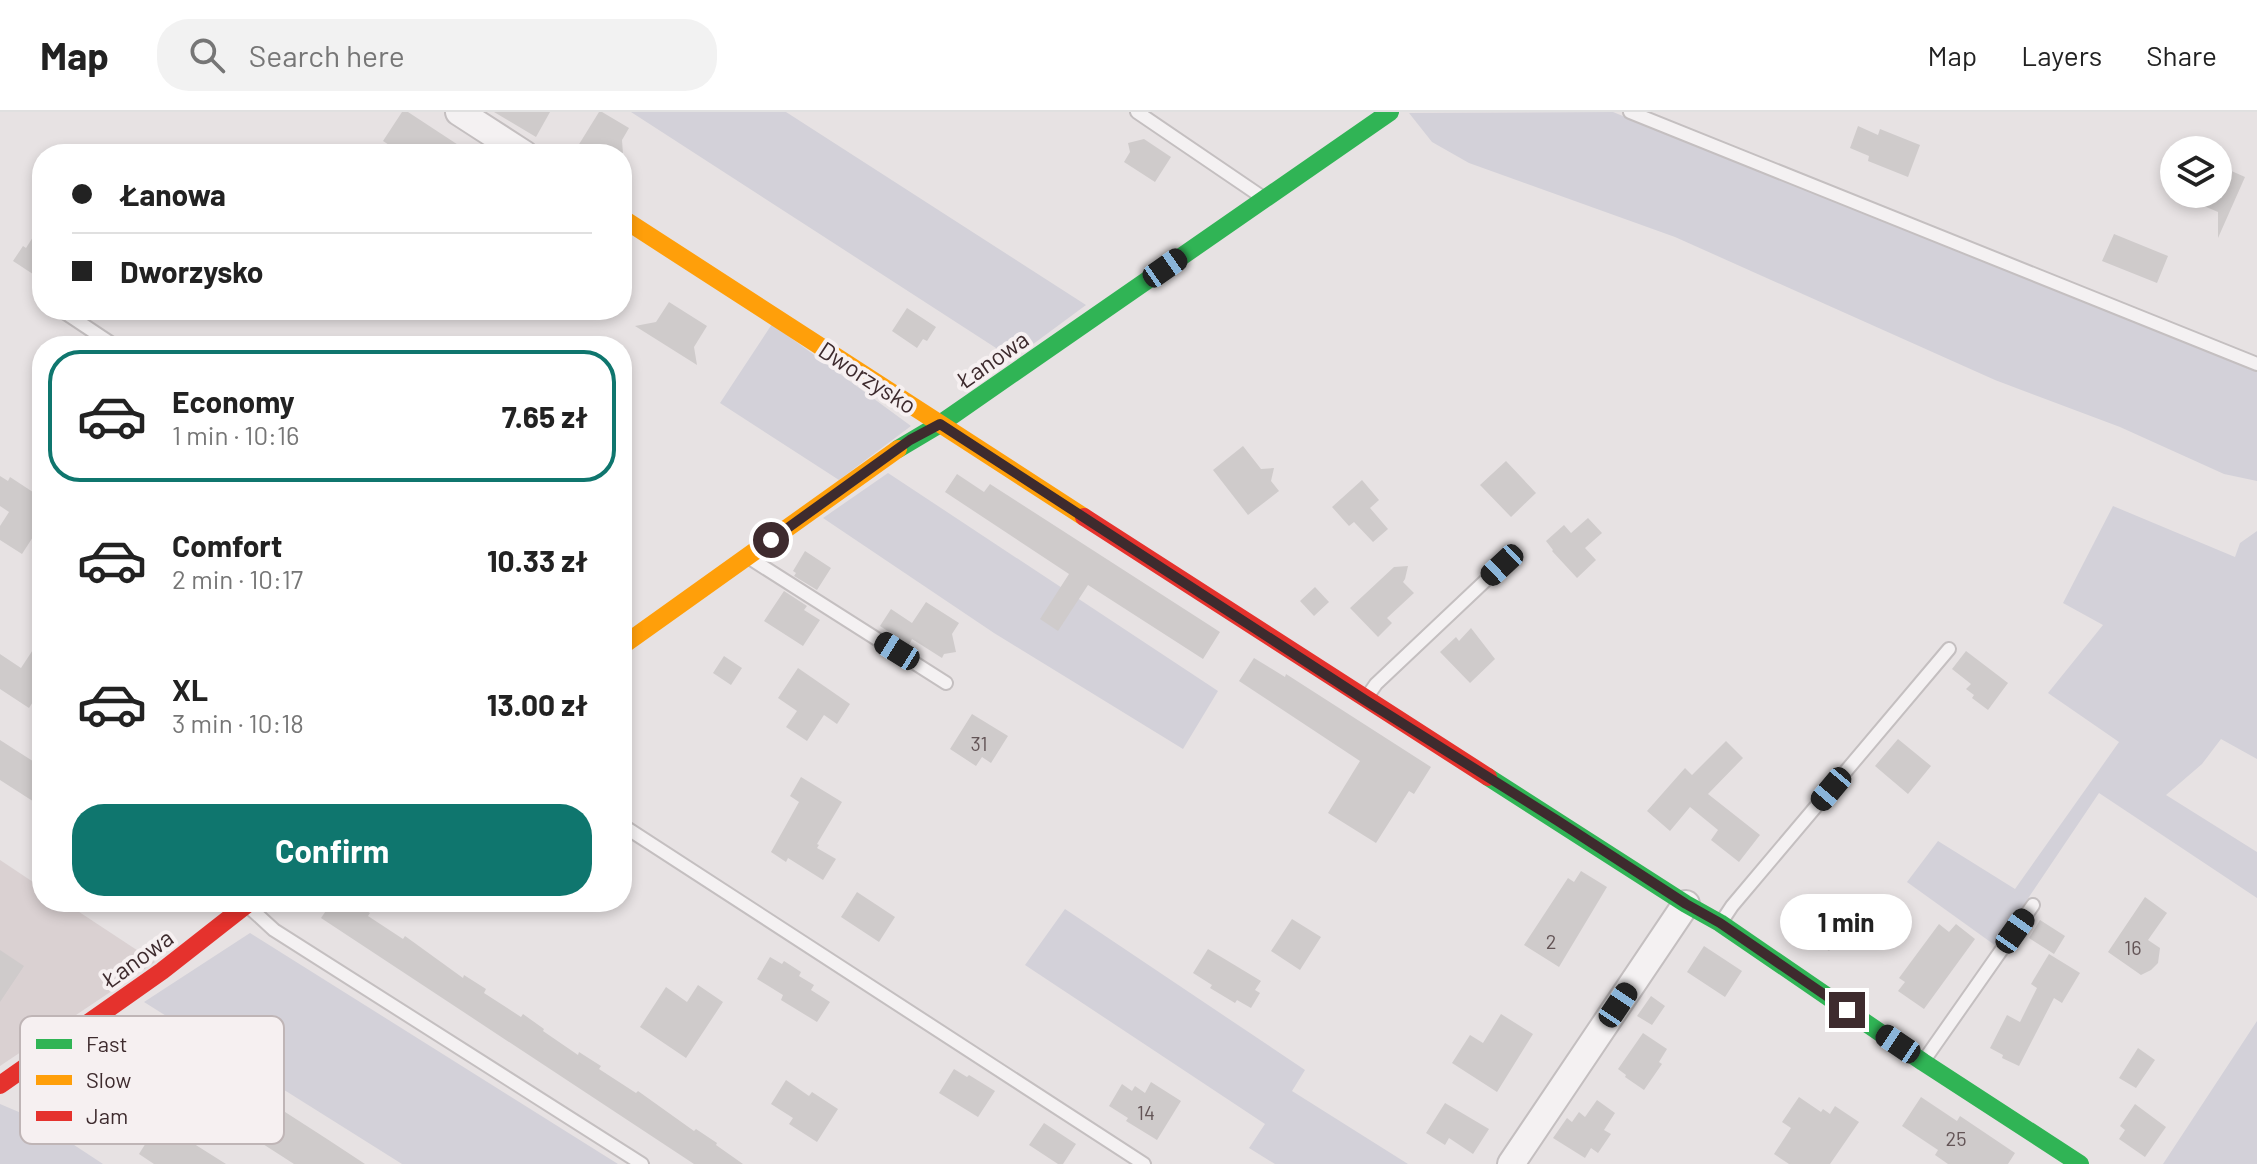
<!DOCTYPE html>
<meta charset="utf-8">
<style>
:root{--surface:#fff;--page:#f2f2f2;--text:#222;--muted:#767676;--line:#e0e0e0;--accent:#0f766e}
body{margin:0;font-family:Barlow,sans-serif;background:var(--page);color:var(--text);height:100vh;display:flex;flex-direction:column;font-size:30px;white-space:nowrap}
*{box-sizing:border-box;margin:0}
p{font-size:26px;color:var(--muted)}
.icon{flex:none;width:44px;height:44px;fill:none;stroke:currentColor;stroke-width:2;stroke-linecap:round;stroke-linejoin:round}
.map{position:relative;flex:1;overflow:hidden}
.side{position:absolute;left:32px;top:224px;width:600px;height:576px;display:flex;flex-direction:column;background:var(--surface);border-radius:32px;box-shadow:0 4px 12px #0003}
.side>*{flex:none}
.top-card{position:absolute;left:32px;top:32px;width:600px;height:176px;border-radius:32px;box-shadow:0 4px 12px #0003;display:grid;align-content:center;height:176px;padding:0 40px;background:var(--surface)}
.fabs{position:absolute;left:2160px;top:24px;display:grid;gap:16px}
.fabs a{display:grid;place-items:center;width:72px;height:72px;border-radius:50%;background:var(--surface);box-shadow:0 4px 12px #0003;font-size:40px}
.end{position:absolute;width:36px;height:36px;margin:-18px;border:10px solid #3e2b2e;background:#fff;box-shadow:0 0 0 4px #fff}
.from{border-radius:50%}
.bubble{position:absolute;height:56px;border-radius:28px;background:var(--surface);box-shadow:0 4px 12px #0003;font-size:26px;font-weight:700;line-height:56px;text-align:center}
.car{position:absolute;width:24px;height:48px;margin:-24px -12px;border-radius:10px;box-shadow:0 0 6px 2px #0007;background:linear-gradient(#222 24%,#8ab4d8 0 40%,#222 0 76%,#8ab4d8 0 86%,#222 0)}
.top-card b{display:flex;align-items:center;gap:28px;height:76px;font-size:30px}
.top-card b+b{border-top:2px solid var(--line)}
.top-card i{width:20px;height:20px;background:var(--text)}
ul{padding:14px 0 0;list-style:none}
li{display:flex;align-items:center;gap:24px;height:132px;margin:0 16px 12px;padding:0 24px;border:4px solid transparent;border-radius:32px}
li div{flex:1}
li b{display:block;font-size:30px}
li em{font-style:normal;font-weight:700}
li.on{border-color:var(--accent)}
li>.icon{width:72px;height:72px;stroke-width:1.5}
.button{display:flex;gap:16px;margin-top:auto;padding:16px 40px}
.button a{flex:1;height:92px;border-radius:32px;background:var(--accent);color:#fff;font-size:32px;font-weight:700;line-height:92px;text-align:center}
header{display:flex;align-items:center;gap:48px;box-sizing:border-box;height:112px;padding:0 40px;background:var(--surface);border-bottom:2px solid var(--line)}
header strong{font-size:38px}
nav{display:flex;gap:44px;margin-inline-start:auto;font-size:28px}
.search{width:560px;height:72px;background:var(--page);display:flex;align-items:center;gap:20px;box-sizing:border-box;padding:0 28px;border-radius:32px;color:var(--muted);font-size:30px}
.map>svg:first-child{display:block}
.built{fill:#dad1d2}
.green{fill:#d3d1d9}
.building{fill:#cfcbcb}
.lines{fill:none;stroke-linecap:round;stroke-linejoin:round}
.lane-casing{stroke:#c4bfc0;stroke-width:16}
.street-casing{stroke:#c4bfc0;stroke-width:30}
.lane{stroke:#f4f1f2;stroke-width:12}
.street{stroke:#f4f1f2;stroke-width:26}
.fast{stroke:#30b455;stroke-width:18}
.slow{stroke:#ff9f0a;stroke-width:18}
.jam{stroke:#e5322d;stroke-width:18}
.route{stroke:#3e2b2e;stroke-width:10}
.labels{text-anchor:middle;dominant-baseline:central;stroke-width:8;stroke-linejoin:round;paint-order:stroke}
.number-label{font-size:20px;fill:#635456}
.street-label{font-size:24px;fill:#3e2b2e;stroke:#f6f0f1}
.key{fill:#f6f0f1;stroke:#bfb5b6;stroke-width:2}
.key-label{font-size:22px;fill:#3e2b2e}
</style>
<header>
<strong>Map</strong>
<div class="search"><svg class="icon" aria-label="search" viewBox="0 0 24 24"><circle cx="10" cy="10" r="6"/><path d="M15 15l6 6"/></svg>Search here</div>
<nav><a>Map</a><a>Layers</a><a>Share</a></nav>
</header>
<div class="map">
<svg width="2257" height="1052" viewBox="0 0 2257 1052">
<rect width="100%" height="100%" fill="#e7e2e3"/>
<path class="built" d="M0 748 42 776V790H64L155 850 0 954Z"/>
<path class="green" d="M631 0H786L1086 193 1013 247Z
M1613 0 2257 260V369L2224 362 2120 315 1995 268 1675 125 1469 51 1432 30 1409 1Z
M772 212 911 314 839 368 720 291Z
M888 361 1218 579 1183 637 994 521 823 406Z
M2113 394 2235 445 2240 431 2257 419V647L2221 627 2202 652 2166 683 2257 740V786L2099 681 1996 834 1907 770 1938 729 2015 777 2119 630 2048 581 2103 513 2063 491Z
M1065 797 1305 958 1292 979 1408 1052H1275L1249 1036 1265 1012 1025 853Z
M250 821 618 1052H402L144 890Z
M2257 909V1052H2163Z
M0 992 33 1006 103 1052H0Z"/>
<path class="building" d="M402 0H408L472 42H403L383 29Z
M494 0H550L536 25Z
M599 0H602L629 16 622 28 623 42H573Z
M1858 14 1878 23 1880 17 1920 33 1908 65 1868 49 1869 44 1850 36Z
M1144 27 1171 45 1155 70 1124 50 1130 40 1128 31Z
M2218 53 2245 65 2218 126V100L2176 82H2218Z
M42 111V168L13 149 23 134 26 136Z
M2114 122 2168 144 2157 171 2102 149Z
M669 190 707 214 694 235 697 253 635 214 656 210Z
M907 196 936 215 927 229 923 227 917 236 892 219Z
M1243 334 1261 357 1274 356 1271 369 1279 379 1248 403 1213 358Z
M1506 349 1536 381 1511 405 1480 373Z
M957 362 984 380 990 372 1220 520 1203 547 1088 473 1058 519 1040 507 1069 462 945 380Z
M0 364 8 369 10 365 42 386V411L22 442 0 428V414L9 400 0 394Z
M1362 368 1379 388 1370 396 1388 417 1373 430 1354 410 1349 414 1332 395Z
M1588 406 1602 421 1585 436 1596 448 1577 466 1552 439 1553 438 1546 429 1564 413 1571 421Z
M805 439 831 456 817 478 794 464 796 461 793 459Z
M1408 454 1405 467 1403 470 1414 481 1387 506 1392 511 1378 525 1350 496 1394 455Z
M1315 475 1329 490 1314 504 1300 489Z
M784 479 807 494 804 498 820 508 803 534 764 509Z
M926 490 959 511 952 522 956 540 944 542 942 546 912 527 909 533 880 514 891 497 912 511Z
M1471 516 1495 547 1470 571 1440 540 1456 525 1459 529Z
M42 524V576L29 596 0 577V542L21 556Z
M1966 539 2008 571 1988 598 1972 586 1974 583 1966 577 1971 572 1952 557Z
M724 544 742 556 731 573 713 561Z
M1254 546 1285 565 1286 562 1431 655 1414 682 1409 679 1376 731 1328 701 1360 649 1239 569Z
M798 556 850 592 837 612 824 603 807 629 786 615 797 599 778 586Z
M972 602 1008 624 991 651 982 645 976 654 950 637Z
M1898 627 1931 654 1908 682 1875 654Z
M0 628 42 655V695L0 668Z
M1726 629 1743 646 1708 682 1760 723 1739 750 1711 728 1718 718 1690 695 1670 719 1647 699 1685 656 1692 663Z
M801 665 842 690 817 732 819 733 817 736 836 747 823 768 788 746 786 750 771 740 799 690 790 684Z
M1581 759 1607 775 1559 855 1524 833 1568 766 1574 770Z
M857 780 895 805 879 830 841 805Z
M1815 783 1851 807 1829 839 1802 820 1809 810 1801 805Z
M2145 785 2167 801 2148 828 2160 836 2158 851 2151 858 2141 863 2108 840Z
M332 790H352L370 801 368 804 403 827 405 824 463 866 464 863 486 877 484 881 521 905 523 902 544 917 543 919 578 943 579 940 601 954 599 957 636 981 638 979 694 1019 696 1017 717 1031 716 1033 743 1052H694L321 806Z
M1292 807 1321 825 1300 858 1271 839Z
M2040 808 2065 824 2054 842 2029 826Z
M1939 812 1949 820 1956 812 1975 827 1924 897 1898 879 1905 870 1899 866Z
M1704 834 1742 859 1725 885 1687 860Z
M1208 837 1261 869 1255 878 1260 881 1251 896 1237 888 1235 891 1210 876 1212 873 1193 861Z
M0 838 24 854 0 890Z
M2049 842 2080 861 2062 891 2054 886 2019 954 2002 946 2003 943 1990 936 2007 903 2020 910 2037 876 2031 872Z
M770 845 782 852 784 849 801 860 799 864 814 873 811 878 830 890 817 910 781 888 783 883 757 867Z
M698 873 723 890 686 946 640 915 666 875 687 890Z
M1651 884 1665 894 1652 913 1637 904Z
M1501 902 1533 922 1497 980 1452 951 1470 923 1483 931Z
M1643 921 1667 937 1659 950 1662 952 1644 978 1625 965 1626 963 1618 957Z
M2138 936 2155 948 2136 976 2119 966Z
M954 957 967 965 969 963 995 979 978 1005 939 981Z
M223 960 327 1027 365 1052H294L202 993Z
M786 968 809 984 812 980 838 997 817 1030 789 1012 793 1006 771 992Z
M1151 970 1181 989 1157 1028 1126 1009 1128 1006 1109 994 1122 972 1132 979 1135 974 1145 981Z
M1799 985 1821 1000 1823 997 1830 1002 1835 994 1859 1010 1830 1052H1789L1774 1042 1791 1016 1782 1010Z
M1921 985 1957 1009 1960 1004 2015 1041 2008 1052H1948L1935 1043 1938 1038 1902 1014Z
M1597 988 1615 1001 1604 1018 1611 1022 1598 1041 1591 1036 1585 1046 1553 1026 1567 1006 1572 1010 1579 1000 1585 1005Z
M1445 991 1489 1017 1473 1042 1449 1026 1445 1033 1426 1021Z
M2135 992 2166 1015 2145 1045 2119 1027 2125 1018 2120 1014Z
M159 1010 199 1035 226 1052H154L139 1042Z
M1044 1011 1076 1032 1063 1052H1058L1029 1033Z"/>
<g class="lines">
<g class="lane-casing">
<path id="lane" d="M1137 0 1262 85
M1630 0 2257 252
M64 200 115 234
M751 447 946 571
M1367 585 1376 572 1502 453
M622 713 1144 1052
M250 796 274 818 642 1052
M1722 809 1732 794 1949 537
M1925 947 2033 793"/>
</g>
<g class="street-casing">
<path id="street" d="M459 0 524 42
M1511 1052 1686 792"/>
</g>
<use href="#lane" class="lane"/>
<use href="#street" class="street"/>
<path class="fast" d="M898 337 940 312 1390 0
M1488 665 1686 792 1720 811 1923 950 2080 1052"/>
<path class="slow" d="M622 106 1084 405
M622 534 898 337"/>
<path class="jam" d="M1084 405 1488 665
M0 973 162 859 250 790"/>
</g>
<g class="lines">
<path class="route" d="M771 428 910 328 940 312 1365 588 1558 709 1686 792 1720 811 1847 898"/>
</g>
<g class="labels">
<g class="number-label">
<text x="979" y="631">31</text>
<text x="1551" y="829">2</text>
<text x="2133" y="835">16</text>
<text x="1146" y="1000">14</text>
<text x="1956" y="1026">25</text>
</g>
<g class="street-label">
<text transform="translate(992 247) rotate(-35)">Łanowa</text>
<text transform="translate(868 265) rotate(33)">Dworzysko</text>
<text transform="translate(137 846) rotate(-36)">Łanowa</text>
</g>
</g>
<rect x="20" y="904" width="264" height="128" rx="12" class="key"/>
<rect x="36" y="927" width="36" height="10" fill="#30b455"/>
<rect x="36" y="963" width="36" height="10" fill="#ff9f0a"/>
<rect x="36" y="999" width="36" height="10" fill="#e5322d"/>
<g class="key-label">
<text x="86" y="940">Fast</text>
<text x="86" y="976">Slow</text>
<text x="86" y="1012">Jam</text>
</g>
</svg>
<div class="fabs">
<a><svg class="icon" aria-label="layers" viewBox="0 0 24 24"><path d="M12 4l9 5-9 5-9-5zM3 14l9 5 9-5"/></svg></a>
</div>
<i class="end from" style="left:771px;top:428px"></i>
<i class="end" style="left:1847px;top:898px"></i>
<div class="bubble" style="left:1780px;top:782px;width:132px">1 min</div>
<i class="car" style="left:1165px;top:156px;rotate:55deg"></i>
<i class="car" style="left:1502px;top:453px;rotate:227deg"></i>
<i class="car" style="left:897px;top:539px;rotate:302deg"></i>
<i class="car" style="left:1831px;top:677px;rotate:220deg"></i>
<i class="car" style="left:2015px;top:819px;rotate:35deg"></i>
<i class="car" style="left:1618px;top:893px;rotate:34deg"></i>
<i class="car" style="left:1898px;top:932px;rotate:304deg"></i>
<div class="top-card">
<b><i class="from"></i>Łanowa</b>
<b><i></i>Dworzysko</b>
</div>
<section class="side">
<ul>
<li class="on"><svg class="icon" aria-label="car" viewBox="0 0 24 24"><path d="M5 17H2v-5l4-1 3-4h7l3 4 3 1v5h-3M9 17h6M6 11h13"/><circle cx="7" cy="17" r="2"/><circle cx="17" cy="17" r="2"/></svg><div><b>Economy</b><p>1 min · 10:16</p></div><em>7.65 zł</em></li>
<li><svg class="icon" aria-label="car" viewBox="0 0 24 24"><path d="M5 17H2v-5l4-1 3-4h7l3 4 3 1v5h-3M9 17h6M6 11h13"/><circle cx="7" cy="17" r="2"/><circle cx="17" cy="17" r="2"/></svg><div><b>Comfort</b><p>2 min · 10:17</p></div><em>10.33 zł</em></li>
<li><svg class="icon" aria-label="car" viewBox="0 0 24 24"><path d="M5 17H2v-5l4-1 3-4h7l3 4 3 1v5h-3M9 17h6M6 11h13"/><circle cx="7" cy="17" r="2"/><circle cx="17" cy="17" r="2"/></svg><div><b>XL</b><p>3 min · 10:18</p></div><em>13.00 zł</em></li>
</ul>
<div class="button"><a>Confirm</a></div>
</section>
</div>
